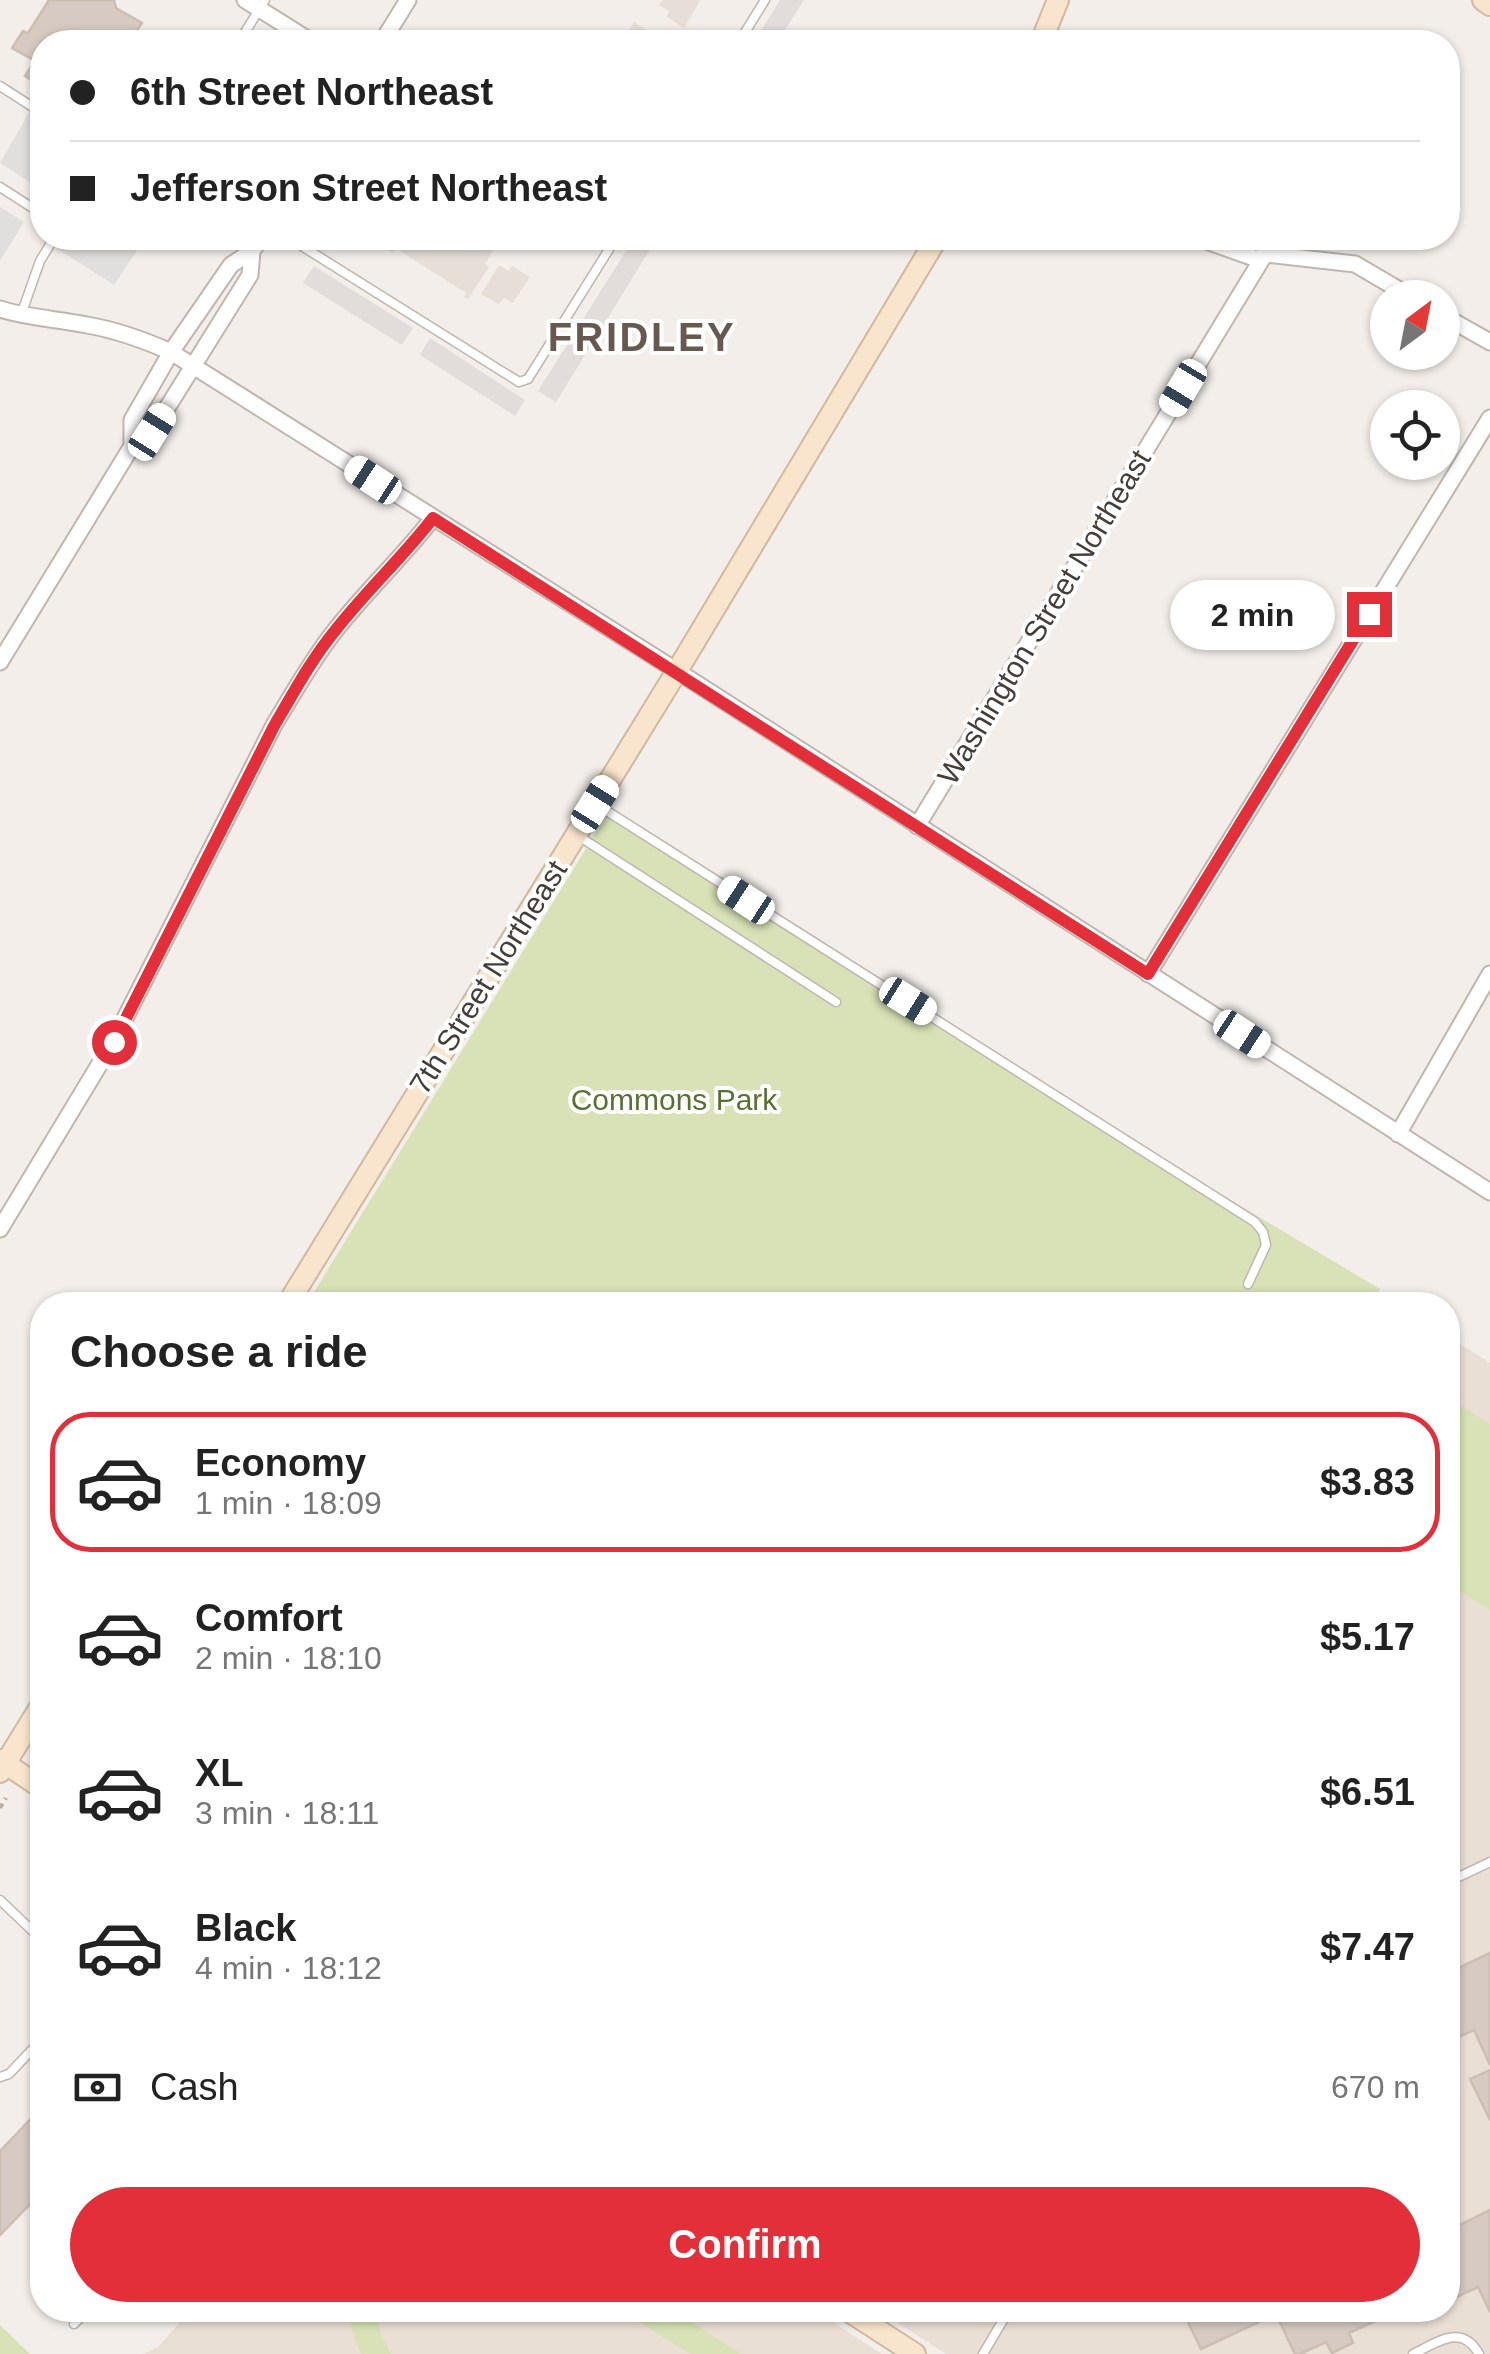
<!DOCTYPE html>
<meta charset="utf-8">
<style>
:root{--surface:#fff;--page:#f2f2f2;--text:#222;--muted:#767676;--line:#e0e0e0;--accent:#e32f3a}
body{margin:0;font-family:Arial,sans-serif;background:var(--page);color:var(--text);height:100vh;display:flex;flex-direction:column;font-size:38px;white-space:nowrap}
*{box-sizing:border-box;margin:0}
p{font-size:32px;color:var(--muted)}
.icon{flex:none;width:55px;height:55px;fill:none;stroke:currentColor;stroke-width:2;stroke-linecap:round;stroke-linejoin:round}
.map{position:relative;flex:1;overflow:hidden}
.sheet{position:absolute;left:30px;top:1292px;width:1430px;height:1030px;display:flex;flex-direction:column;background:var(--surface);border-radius:40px;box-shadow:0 2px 8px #0004}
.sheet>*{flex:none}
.banner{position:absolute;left:30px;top:30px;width:1430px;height:220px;border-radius:40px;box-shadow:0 2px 8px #0004;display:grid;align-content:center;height:220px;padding:0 40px;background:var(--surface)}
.needle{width:65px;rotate:32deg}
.tools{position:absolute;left:1370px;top:280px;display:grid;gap:20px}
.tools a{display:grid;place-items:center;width:90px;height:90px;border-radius:50%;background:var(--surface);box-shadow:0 2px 8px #0004;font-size:50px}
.end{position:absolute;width:45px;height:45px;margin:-22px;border:12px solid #e32f3a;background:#fff;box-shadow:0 0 0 5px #fff}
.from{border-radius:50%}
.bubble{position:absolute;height:70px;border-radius:35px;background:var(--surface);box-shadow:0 2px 8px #0004;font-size:32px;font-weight:800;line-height:70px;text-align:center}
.car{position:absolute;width:30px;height:60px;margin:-30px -15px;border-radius:12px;box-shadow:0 0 8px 2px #0007;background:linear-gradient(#fff 24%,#345 0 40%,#fff 0 76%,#345 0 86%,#fff 0)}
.banner b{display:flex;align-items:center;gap:35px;height:95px;font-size:38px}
.banner b+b{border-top:2px solid var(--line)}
.banner i{width:25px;height:25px;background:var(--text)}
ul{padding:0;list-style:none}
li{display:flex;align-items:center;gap:30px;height:140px;margin:0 20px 15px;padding:0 20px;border:5px solid transparent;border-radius:40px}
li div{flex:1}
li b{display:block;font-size:38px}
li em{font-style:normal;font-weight:800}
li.on{border-color:var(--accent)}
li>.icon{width:90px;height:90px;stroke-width:1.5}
h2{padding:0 40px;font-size:45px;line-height:120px}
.pay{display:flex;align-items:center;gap:25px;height:110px;padding:0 40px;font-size:38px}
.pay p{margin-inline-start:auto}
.button{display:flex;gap:20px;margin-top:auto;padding:20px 40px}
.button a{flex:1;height:115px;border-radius:60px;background:var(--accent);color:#fff;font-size:40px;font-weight:800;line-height:115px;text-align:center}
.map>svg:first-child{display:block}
.residential{fill:#e6ded7}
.industrial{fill:#e2ddda}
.education{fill:#eadfd4}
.green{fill:#d8e2b6}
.parking{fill:#e1dfdd}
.building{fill:#d6cac2;stroke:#cdbeb3;stroke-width:2.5}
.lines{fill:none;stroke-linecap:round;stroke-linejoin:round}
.lane-casing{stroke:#c0b6af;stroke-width:11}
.street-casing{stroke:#c0b6af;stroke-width:19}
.secondary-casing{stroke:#d0b99f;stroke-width:24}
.path{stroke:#bdac9f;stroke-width:4;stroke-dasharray:5 5;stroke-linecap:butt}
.lane{stroke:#fff;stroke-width:8}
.street{stroke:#fff;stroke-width:15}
.secondary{stroke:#f9e5cd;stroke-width:20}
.route{stroke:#e32f3a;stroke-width:12}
.labels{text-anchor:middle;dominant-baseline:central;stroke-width:8;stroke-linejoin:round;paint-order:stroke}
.street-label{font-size:30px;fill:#453d38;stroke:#fff}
.park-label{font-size:30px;fill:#577131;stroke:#fff}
.district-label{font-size:40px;font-weight:bold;letter-spacing:2.5px;fill:#675950;stroke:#fff}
</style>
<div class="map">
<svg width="1490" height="2354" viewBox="0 0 1490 2354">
<rect width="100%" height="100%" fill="#f3eee9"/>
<path class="residential" d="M663 0H698L700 1 684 28 667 17 669 11 659 5Z
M634 22 653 34 656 30 675 42H622Z
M396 238H483L496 246 485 264 489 267 468 299 464 297 466 293 397 249 393 253 388 250Z
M499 265 509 271 512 266 530 277 513 303 504 298 499 304 481 294Z"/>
<path class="industrial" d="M780 0H804L777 42H754Z
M634 238H657L556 402 538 391Z
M314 266 413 328 402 345 303 283Z
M430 338 525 400 515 416 420 355Z"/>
<path class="education" d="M1448 1336 1490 1363V2354H946L878 2310H1448Z
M191 2310H814L882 2354H143L158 2347Z"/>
<path class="green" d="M606 816 1081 1111 1380 1289 1368 1305H306Z
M1448 1398 1490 1424V1610L1448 1584Z
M349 2310H377L381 2334 391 2354H361L353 2334Z
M620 2310H673L741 2354H690Z
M0 2325 30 2354H0Z"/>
<path class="parking" d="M30 111 42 119V190L0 163Z
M0 207 24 222 0 261Z
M45 238H145L114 285 44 240Z"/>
<path class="building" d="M49 0H114L116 8 142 23 129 42H42V87L25 76 35 61 12 48 23 31 28 33Z
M1490 1953V2065L1474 2030 1448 2042V1973Z
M1490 2070V2120L1470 2079Z
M42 2107V2192L0 2235V2151Z
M1490 2210V2312L1478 2287 1448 2301V2231Z
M1182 2310H1399L1349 2333 1353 2343 1332 2353 1326 2342 1300 2354H1295L1276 2314 1201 2349Z"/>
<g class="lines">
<g class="lane-casing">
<path id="lane" d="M239 42 265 0
M739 42 765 0
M0 86 42 113
M0 187 42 214
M230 238 251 251
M289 238 519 382 528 379 616 238
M21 315 40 261 54 238
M599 806 1255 1222 1263 1232 1266 1245 1248 1284
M580 837 836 1002
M1448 1882 1490 1862
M0 1900 42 1940
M0 2077 9 2074 42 2039
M74 2324 88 2310
M983 2354 1009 2310
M1413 2354C1438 2342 1462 2323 1479 2354"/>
</g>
<g class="street-casing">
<path id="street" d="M245 0 312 42
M382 42 408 0
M1198 238 1257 259 1265 254 1355 264 1413 298
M0 309C29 318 58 319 87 325 116 330 144 340 171 352L677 671 1490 1192
M1442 315 1490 342
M132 446V420L171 352 231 265 252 251 261 238
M0 662 132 446 152 432 250 275 252 251
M917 826 1265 254
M1148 974 1490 418
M1398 1134 1490 974
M0 1229 113 1042 274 725C293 694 311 661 334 632 365 592 402 558 433 518"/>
</g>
<g class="secondary-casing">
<path id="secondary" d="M1483 0 1490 5
M1041 42 1058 0
M287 1305 677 671 937 238
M0 1760 42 1788
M0 1772 42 1704
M847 2310 915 2354"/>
</g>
<path class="path" d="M0 1808 6 1798"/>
<use href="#lane" class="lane"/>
<use href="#street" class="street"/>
<use href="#secondary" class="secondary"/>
</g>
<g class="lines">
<path class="route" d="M114 1042 274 726C293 694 311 660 334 632 365 592 402 558 433 518L1148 974 1369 614"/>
</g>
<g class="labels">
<g class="street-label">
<text transform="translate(1044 617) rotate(-59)">Washington Street Northeast</text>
<text transform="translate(488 977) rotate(-58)">7th Street Northeast</text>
</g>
<g class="park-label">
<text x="674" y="1099">Commons Park</text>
</g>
<g class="district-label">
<text x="642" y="337">FRIDLEY</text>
</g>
</g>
</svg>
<div class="tools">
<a><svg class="needle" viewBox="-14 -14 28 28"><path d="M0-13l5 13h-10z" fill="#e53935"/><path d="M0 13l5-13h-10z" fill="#767676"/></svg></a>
<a><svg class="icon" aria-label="locate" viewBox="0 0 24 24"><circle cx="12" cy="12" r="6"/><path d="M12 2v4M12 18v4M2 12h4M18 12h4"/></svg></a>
</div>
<i class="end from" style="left:114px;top:1042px"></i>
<i class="end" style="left:1369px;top:614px"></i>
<div class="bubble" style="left:1170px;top:580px;width:165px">2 min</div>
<i class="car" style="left:1183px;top:388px;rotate:211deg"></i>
<i class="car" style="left:152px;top:432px;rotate:32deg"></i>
<i class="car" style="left:373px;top:480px;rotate:303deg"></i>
<i class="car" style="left:595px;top:804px;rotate:32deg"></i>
<i class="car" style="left:746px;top:900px;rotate:303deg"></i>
<i class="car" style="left:908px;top:1001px;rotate:122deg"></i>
<i class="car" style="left:1242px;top:1034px;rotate:123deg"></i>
<div class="banner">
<b><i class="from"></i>6th Street Northeast</b>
<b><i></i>Jefferson Street Northeast</b>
</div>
<section class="sheet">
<h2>Choose a ride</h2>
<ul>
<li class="on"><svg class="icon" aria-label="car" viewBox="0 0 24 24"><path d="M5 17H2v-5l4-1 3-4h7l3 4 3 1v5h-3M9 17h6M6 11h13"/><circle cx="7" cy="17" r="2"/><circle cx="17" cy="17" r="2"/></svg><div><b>Economy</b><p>1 min · 18:09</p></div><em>$3.83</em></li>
<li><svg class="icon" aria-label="car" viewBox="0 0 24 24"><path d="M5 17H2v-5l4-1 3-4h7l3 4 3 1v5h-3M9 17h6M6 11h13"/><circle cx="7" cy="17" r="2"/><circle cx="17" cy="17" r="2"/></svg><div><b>Comfort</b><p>2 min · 18:10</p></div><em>$5.17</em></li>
<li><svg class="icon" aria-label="car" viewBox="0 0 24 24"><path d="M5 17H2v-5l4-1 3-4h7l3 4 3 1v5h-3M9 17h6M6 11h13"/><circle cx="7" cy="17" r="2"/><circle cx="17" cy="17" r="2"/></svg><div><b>XL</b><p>3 min · 18:11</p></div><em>$6.51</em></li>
<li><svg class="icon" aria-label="car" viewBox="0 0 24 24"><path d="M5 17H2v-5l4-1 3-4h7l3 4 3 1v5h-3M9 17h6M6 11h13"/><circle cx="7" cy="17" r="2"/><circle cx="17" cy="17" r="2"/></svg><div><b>Black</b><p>4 min · 18:12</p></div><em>$7.47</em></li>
</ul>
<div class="pay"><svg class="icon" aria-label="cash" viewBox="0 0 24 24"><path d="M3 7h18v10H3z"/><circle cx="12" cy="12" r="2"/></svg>Cash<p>670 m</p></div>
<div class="button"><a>Confirm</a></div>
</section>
</div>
